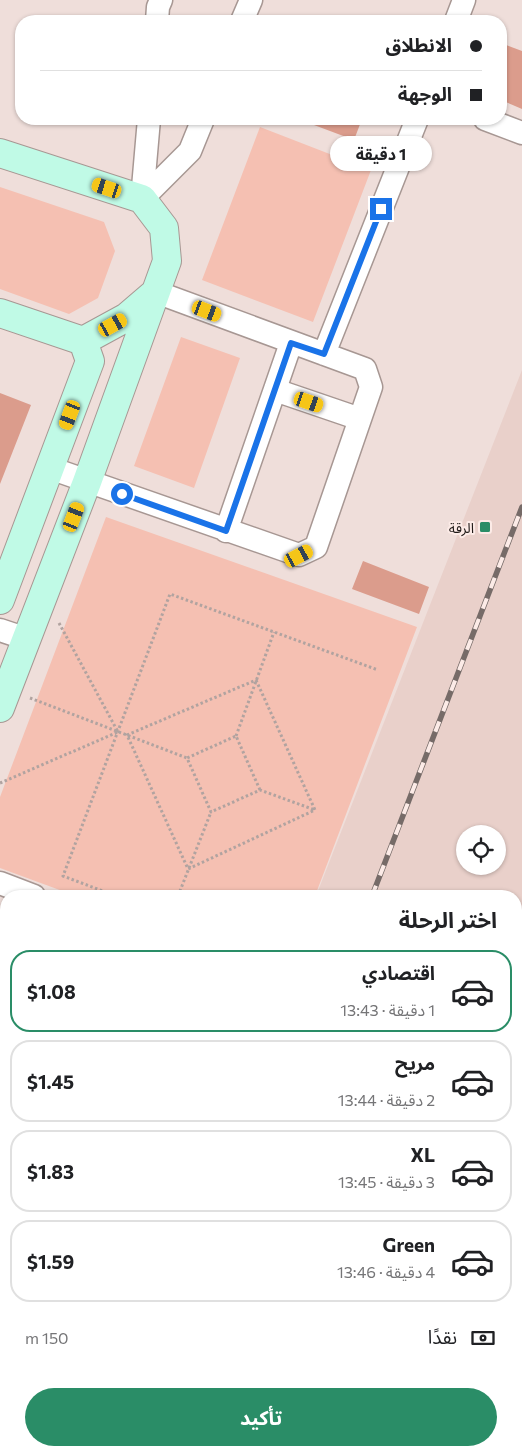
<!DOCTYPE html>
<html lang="ar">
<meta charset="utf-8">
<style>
:root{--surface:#fff;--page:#f6f6f6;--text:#202124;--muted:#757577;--line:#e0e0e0;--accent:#2a8d67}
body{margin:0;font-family:Commissioner,"Noto Sans Arabic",sans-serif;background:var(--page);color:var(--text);direction:rtl;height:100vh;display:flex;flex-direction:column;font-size:19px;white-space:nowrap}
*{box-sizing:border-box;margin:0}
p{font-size:16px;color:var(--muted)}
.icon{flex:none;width:28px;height:28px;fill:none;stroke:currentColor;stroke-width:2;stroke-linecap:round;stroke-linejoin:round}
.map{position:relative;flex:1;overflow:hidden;direction:ltr}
.details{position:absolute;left:0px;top:890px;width:522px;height:566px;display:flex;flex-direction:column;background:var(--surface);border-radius:20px 20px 0 0;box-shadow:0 1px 4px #0004;direction:rtl}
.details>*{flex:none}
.banner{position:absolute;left:15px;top:15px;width:492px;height:110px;border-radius:20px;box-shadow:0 1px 4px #0004;direction:rtl;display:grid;align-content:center;height:110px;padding:0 25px;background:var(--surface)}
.tools{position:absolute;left:456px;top:825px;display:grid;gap:10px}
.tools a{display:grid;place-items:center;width:50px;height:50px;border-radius:50%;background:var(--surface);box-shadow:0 1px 4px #0004;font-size:25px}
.end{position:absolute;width:22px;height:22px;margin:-11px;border:6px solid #1a73e8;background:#fff;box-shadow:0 0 0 2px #fff}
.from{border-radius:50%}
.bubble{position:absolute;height:35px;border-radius:18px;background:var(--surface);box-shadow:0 1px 4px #0004;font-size:16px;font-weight:700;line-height:35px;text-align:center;direction:rtl}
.car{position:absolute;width:15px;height:30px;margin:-15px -8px;border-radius:6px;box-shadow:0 0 4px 1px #0007;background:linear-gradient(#f5c518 24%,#345 0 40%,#f5c518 0 76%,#345 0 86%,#f5c518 0)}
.banner b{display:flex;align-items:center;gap:18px;height:48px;font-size:19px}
.banner b+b{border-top:1px solid var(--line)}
.banner i{width:12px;height:12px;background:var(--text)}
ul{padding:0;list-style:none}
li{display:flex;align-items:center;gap:15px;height:82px;margin:0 10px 8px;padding:0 15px;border:2px solid var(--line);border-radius:20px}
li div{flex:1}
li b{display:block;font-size:19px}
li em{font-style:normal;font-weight:700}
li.selected{border-color:var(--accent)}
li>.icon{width:45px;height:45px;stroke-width:1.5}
h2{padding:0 25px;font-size:22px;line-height:60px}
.pay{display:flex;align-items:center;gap:12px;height:55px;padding:0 25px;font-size:19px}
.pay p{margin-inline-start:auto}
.cta{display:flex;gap:10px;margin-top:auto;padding:10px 25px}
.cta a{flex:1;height:58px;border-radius:30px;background:var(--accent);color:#fff;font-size:20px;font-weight:700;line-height:58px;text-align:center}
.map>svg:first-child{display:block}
.built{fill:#e9d0ca;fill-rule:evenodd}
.green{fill:#f5c0b2}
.building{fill:#db9c8c}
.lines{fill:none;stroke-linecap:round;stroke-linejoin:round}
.minor-casing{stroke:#a79793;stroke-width:25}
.secondary-casing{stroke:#a79793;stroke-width:30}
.path{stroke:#b1a3a0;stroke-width:3;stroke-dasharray:2.5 2.5;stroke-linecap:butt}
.minor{stroke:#fff;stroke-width:22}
.secondary{stroke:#c0fae6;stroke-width:28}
.rail-casing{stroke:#766b68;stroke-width:5.5}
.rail{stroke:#fcebe7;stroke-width:4;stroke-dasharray:11;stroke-linecap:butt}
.route{stroke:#1a73e8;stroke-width:6}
.poi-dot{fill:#2a8d67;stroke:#fcebe7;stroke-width:2}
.labels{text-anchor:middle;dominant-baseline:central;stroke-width:4;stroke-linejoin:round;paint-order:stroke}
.poi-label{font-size:14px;fill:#201a18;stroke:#fcebe7;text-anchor:end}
</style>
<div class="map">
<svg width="522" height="1456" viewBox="0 0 522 1456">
<rect width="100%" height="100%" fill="#efdeda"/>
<path class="built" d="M522 370V1371L516 1385V896H316ZM465 834H498V866H465Z
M53 1450H490L488 1456H51Z"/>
<path class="green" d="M260 127 371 170 313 322 202 280Z
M0 187 104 222 115 251 98 298 69 314 0 289Z
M181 337 240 358 194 488 134 466Z
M106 517 417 627 315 896H76L0 868V797Z"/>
<path class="building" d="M501 43 522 51V109L501 100Z
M298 119H362L354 140Z
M0 393 31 405 0 484Z
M363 561 429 587 419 614 352 589Z
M0 1234 6 1236V1363L0 1379Z"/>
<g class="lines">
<g class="minor-casing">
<path id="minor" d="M157 21 158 7 161 0
M242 21 251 0
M456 21 464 0
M485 119 522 133
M142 199 190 151 203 119
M142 199 149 119
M324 354 417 119
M275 390 360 419
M50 468 299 555 316 547 371 387 365 369 156 292
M226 531 291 343
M0 630 27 639
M0 883 34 896
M0 1186 6 1170
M0 1218 6 1221
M516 1408 522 1393
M0 1412 6 1414
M26 1456 29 1450
M498 1456 500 1450"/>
</g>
<g class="secondary-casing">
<path id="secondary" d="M0 153 142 199 164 228 167 261 87 482 0 708
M0 313 83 341 127 317 155 293
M0 600 90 361 83 341"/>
</g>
<path class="path" d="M256 680 315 810 188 869 127 735Z
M30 698 187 758
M236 736 274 632
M0 783 118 732 59 623
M260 790 236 736 187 758 211 812 260 790 315 810
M116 896 63 876 170 594 378 670
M178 896 211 812"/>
<use href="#minor" class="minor"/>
<use href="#secondary" class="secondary"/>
<g class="rail-casing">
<path id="rail" d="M372 896 522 507
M157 1456 160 1450"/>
</g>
<use href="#rail" class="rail"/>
</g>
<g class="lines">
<path class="route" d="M122 494 226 531 291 343 324 354 381 209"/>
</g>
<rect class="poi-dot" x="479" y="521" width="12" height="12" rx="2.5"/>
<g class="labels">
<g class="poi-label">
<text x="474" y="527">الرقة</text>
</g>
</g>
</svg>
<div class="tools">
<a><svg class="icon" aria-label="locate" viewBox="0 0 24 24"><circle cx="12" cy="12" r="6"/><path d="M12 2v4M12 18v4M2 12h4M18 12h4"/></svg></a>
</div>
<i class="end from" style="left:122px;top:494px"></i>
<i class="end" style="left:381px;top:209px"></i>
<div class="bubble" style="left:330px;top:136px;width:102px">1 دقيقة</div>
<i class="car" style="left:107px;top:188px;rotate:288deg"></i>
<i class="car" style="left:207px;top:311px;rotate:111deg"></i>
<i class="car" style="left:113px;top:325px;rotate:61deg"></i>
<i class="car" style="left:309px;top:402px;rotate:109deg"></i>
<i class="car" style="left:70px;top:415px;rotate:201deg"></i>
<i class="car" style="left:74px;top:517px;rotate:21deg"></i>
<i class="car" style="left:299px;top:556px;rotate:62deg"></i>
<div class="banner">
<b><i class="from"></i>الانطلاق</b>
<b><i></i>الوجهة</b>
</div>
<section class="details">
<h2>اختر الرحلة</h2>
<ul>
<li class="selected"><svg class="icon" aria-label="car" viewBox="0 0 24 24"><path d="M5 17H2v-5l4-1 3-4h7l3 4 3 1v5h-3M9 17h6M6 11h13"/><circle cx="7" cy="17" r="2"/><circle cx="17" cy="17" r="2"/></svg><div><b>اقتصادي</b><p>1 دقيقة · 13:43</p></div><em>$1.08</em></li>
<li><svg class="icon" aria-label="car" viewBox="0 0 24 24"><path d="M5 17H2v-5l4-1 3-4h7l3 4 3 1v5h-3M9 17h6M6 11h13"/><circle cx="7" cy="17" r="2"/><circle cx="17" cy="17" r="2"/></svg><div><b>مريح</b><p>2 دقيقة · 13:44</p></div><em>$1.45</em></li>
<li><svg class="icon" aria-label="car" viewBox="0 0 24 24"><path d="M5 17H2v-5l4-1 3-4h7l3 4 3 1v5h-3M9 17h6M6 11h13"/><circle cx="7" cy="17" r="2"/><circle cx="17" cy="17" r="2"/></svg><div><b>XL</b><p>3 دقيقة · 13:45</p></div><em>$1.83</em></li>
<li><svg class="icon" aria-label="car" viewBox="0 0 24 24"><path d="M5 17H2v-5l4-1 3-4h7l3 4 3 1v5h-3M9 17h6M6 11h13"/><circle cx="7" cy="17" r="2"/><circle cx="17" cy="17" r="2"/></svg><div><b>Green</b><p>4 دقيقة · 13:46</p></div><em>$1.59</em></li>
</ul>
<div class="pay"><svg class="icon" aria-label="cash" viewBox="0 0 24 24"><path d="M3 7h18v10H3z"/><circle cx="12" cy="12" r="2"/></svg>نقدًا<p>150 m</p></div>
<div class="cta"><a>تأكيد</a></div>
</section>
</div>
